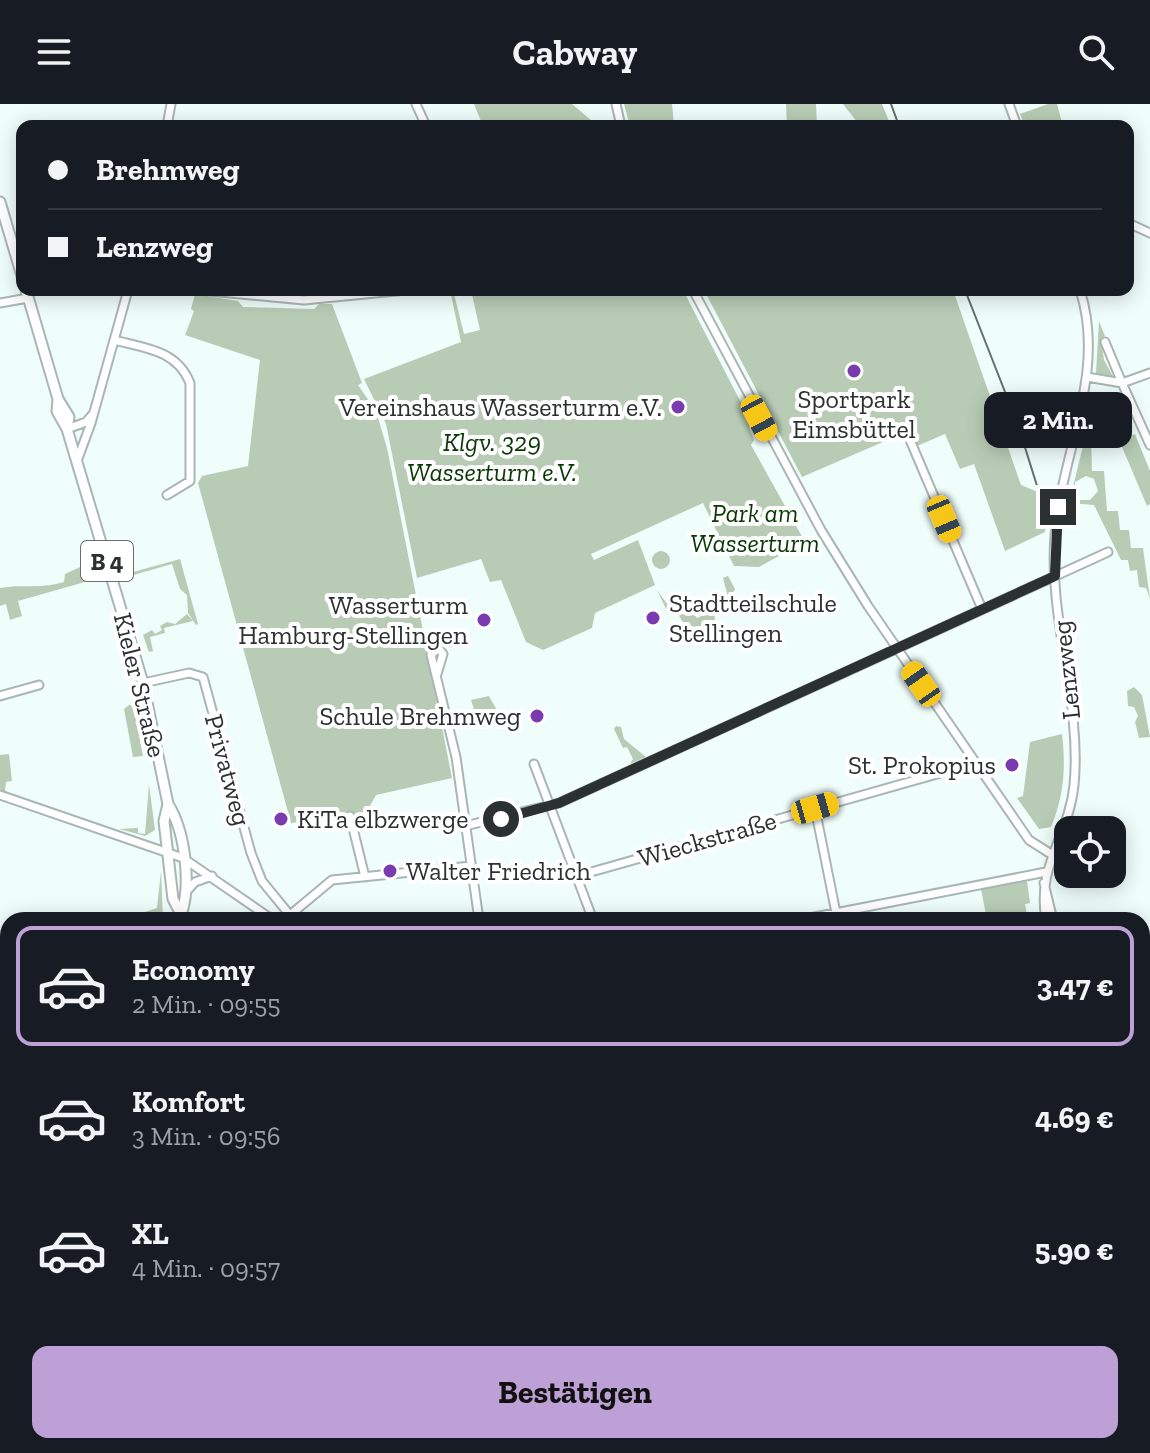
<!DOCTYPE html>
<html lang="de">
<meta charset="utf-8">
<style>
:root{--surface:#171b24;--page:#20242c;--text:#f1f3f6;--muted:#9ea1a6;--line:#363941;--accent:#bca0d6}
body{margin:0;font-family:"Zilla Slab",serif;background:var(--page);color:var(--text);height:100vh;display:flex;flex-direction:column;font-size:30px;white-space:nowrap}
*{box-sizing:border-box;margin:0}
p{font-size:26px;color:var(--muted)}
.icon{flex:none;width:44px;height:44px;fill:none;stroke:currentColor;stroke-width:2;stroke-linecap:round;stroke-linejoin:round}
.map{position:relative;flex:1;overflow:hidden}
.details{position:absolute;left:0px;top:808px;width:1150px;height:542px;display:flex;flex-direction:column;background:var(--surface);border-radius:24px 24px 0 0;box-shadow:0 4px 20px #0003}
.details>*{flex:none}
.guide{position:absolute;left:16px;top:16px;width:1118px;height:176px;border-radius:16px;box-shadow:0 4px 20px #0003;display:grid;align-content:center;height:176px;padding:0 32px;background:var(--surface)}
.tools{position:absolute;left:1054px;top:712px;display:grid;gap:16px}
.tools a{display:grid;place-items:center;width:72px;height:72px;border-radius:16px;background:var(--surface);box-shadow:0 4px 20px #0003;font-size:40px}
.end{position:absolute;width:36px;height:36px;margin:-18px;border:10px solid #2b3030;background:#fff;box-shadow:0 0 0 4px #fff}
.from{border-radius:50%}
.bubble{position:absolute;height:56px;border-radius:16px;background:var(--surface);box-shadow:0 4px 20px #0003;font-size:26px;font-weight:700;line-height:56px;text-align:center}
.car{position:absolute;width:24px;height:48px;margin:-24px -12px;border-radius:10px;box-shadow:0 0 6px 2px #0007;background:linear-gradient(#f5c518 24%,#345 0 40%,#f5c518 0 76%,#345 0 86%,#f5c518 0)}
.guide b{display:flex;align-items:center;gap:28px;height:76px;font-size:30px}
.guide b+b{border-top:2px solid var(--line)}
.guide i{width:20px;height:20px;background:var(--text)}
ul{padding:14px 0 0;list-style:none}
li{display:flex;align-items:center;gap:24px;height:120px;margin:0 16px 12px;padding:0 16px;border:4px solid transparent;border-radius:16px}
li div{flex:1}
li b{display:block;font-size:30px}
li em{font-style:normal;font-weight:700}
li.current{border-color:var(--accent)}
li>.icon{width:72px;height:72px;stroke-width:1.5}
.cta{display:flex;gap:16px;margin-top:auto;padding:16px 32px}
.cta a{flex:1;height:92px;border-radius:16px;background:var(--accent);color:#111;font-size:32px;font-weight:700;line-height:92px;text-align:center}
header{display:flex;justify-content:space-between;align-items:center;height:104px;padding:0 32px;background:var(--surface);font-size:36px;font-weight:700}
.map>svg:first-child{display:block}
.green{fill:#b8ccb5}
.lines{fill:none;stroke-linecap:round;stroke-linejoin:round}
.minor-casing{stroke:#a8b6b4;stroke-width:11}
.major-casing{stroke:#a8b6b4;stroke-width:13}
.minor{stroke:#fff;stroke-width:7}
.major{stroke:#fff;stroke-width:9}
.tram{stroke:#676e6e;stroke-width:2}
.rail{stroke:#676e6e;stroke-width:2}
.route{stroke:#2b3030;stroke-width:10}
.poi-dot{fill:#7b3bb0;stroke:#fff;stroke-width:3}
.labels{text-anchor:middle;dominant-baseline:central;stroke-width:8;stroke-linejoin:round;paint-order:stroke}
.shield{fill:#fff;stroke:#6b6e6e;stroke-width:2}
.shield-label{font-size:24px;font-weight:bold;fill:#2b3030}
.poi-label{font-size:26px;fill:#2b3030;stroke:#fff;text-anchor:end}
.park-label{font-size:26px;font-style:italic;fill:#083804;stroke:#fff}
.street-label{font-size:26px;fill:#2b3030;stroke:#fff}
</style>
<header><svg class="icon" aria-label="menu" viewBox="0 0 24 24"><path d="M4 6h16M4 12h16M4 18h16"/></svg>Cabway<svg class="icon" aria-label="search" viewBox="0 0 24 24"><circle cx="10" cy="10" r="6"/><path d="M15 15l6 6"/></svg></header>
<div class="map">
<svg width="1150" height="1349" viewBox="0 0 1150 1349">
<rect width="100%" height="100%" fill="#effdfb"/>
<path class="green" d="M474 0H572L598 22H483Z
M624 0H672L674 22H630Z
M786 0H816L817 22H787Z
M843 0H882L891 22H860Z
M1048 0H1057L1063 22H1025L1020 10Z
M227 186H326L328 190Z
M450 186H453L464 230 480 226 471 186H683L752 320 749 323 754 336 751 341 805 438 759 463 734 462 703 399 591 450 594 456 638 436 655 481 595 509 592 524 543 546 526 538 501 476 490 478 481 455 417 474 386 320 364 275 461 238Z
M704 186H953L1021 381 1050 393 1045 428 1005 447 974 360 960 365 945 330 917 342 913 325 802 373Z
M195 190 238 197 243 203 314 205 319 200H332L362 279 358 281 376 307 387 344 452 674 376 691 366 709 291 719 198 379 202 372 248 362 260 256 185 231 194 207 191 205Z
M1099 217 1105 232 1101 234 1104 256 1115 276 1098 273 1096 269Z
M1116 291 1122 303 1109 297 1099 304V315L1105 321 1096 322 1091 333 1092 367H1104L1107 407H1118L1120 426H1129L1131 444H1143L1150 495 1146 484 1139 483 1137 466 1130 467 1128 456H1121L1094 401 1070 399 1071 396H1090L1098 387 1094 375 1086 372 1075 378V390L1071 391 1093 301Z
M1124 307 1132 327 1115 334 1113 322 1120 318Z
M1135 330 1150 367V400L1147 402 1119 336Z
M652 456a9 9 0 1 1 18 0a9 9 0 1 1-18 0Z
M180 455 198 520 196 521 188 509 187 491 180 485 172 460 130 472 126 470Z
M93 457 99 474 18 497 22 512 10 516 6 500 0 502V484C21 480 44 485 64 478L65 470Z
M728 472 735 485 730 495 714 503 715 517 689 528 673 502 666 505 657 486 667 500 682 494 697 514 708 509 707 498 727 489 723 474Z
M187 510 193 517 164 524 165 529 150 533 153 547 149 548 143 531 152 526 155 530 162 526 160 522 167 518 175 520Z
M1134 583 1142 591 1150 633 1139 634 1135 618 1138 612 1134 603 1128 602 1127 587Z
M489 592 499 610 477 615 471 596Z
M129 601H133L143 652 133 653 124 605Z
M616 622 621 623 624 635 646 653 630 660 633 655 627 643 623 644 614 625Z
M1062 630C1066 665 1064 691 1051 723L1039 725 1017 694 1023 692 1030 638Z
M9 650 12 677 6 678 5 688 0 685V651Z
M149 681 155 726 145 732 119 725 138 724V729L145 730Z
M161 767 163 816H148L142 809 157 804Z
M1027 777 1030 799 1025 800 1028 816H987L981 785Z
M1149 1211 1150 1301 1146 1312 1150 1314 1148 1320 1142 1318 1145 1230 1142 1212 1145 1215Z
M0 1299 8 1304V1342H24L25 1349H0Z"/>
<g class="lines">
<g class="minor-casing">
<path id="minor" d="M416 0 426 22
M616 0 621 22
M1009 0 1017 22
M167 22 171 0
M1128 119 1150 129
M199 186 304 196 406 186
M693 186 821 426 868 502 1029 736 1051 750
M0 199 28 194
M114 236C145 244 177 246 190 279V377L167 391
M1105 238 1122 279 1150 269
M1087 273 1122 279 1150 341
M67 325 86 318 92 311
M910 336 982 505
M77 357 91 319 128 186
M437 570 443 550 438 544 431 551 456 653 479 816
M143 579 189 569 203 573 251 749 262 777 289 810
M0 592 39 581
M534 660 593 816
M0 691 183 754 273 816
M815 704 836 809
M350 712 365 773
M465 722 559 699 1108 448
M577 772 976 659
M1044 779 1053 816
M186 788 195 778 212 772
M284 816 332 776 471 762
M799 816 1046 768
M1046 816C1036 761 1069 732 1074 681 1082 598 1048 515 1055 432 1061 349 1107 269 1080 186
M1142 856 1150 855
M1142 955 1150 956
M1142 1124 1150 1082
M1142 1165 1150 1172
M0 1287 8 1294
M69 1342 70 1349
M143 1342 144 1349
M214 1342 218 1349
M505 1342 509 1349
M673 1342 677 1349
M850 1342 854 1349
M967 1342 974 1349
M1051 1342 1055 1349
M536 1349 547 1342
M642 1349 653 1342
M1072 1349 1076 1342"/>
</g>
<g class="major-casing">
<path id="major" d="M0 98 22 172
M26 186 58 295 69 313 67 325
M58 295 57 307 67 325 143 579 168 700C185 727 191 778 182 808
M168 700 164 717 173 795 184 816
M371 1342 375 1349
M383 1342 387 1349"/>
</g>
<use href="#minor" class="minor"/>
<use href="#major" class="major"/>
<path class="tram" d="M0 1140 8 1169
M0 1190 8 1217
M38 1342 39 1349"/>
<path class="rail" d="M891 0 899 22
M965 186 1018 321 1038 385"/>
</g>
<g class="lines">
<path class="route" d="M501 715 559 699 1055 472 1058 403"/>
</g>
<g class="poi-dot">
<circle cx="854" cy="267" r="8"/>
<circle cx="678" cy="303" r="8"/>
<circle cx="653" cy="514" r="8"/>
<circle cx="484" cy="516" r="8"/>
<circle cx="537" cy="612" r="8"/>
<circle cx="1012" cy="661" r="8"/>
<circle cx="281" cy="715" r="8"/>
<circle cx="390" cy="767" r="8"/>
</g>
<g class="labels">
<rect class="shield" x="81" y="437" width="52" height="40" rx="6"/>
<g class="shield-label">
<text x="107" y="457">B 4</text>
</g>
<g class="poi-label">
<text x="854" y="295" text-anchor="middle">Sportpark<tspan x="854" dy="30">Eimsbüttel</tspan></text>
<text x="662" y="303">Vereinshaus Wasserturm e.V.</text>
<text x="669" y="499" text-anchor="start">Stadtteilschule<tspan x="669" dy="30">Stellingen</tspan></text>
<text x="468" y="501">Wasserturm<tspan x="468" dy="30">Hamburg-Stellingen</tspan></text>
<text x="521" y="612">Schule Brehmweg</text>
<text x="996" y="661">St. Prokopius</text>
<text x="297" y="715" text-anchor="start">KiTa elbzwerge</text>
<text x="406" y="767" text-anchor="start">Walter Friedrich</text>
</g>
<g class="park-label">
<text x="492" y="338">Klgv. 329<tspan x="492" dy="30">Wasserturm e.V.</tspan></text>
<text x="755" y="409">Park am<tspan x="755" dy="30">Wasserturm</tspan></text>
</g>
<g class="street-label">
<text transform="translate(1066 566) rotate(-96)">Lenzweg</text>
<text transform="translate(140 581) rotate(76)">Kieler Straße</text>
<text transform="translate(228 666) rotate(75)">Privatweg</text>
<text transform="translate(707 735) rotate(-16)">Wieckstraße</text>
</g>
</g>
</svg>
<div class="tools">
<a><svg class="icon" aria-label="locate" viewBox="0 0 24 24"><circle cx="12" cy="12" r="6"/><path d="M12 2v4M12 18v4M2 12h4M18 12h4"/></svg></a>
</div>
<i class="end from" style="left:501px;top:715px"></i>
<i class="end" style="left:1058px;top:403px"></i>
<div class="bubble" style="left:984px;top:288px;width:148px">2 Min.</div>
<i class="car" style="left:759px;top:314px;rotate:152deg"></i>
<i class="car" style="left:944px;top:415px;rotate:157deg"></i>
<i class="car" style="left:921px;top:580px;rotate:325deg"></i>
<i class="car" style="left:815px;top:704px;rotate:74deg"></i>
<div class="guide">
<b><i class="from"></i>Brehmweg</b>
<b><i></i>Lenzweg</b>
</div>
<section class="details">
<ul>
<li class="current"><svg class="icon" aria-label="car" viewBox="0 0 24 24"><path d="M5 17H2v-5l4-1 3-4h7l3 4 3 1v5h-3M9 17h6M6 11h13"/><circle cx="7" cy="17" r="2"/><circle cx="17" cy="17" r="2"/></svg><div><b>Economy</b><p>2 Min. · 09:55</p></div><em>3.47 €</em></li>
<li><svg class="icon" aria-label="car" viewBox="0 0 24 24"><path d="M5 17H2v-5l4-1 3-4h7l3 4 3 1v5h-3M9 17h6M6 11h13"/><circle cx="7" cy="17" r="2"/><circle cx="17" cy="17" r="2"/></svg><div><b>Komfort</b><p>3 Min. · 09:56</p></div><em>4.69 €</em></li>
<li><svg class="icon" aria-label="car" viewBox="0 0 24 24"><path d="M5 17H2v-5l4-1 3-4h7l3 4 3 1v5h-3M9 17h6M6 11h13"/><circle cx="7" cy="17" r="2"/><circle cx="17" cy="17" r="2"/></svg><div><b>XL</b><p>4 Min. · 09:57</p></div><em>5.90 €</em></li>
</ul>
<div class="cta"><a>Bestätigen</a></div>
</section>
</div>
